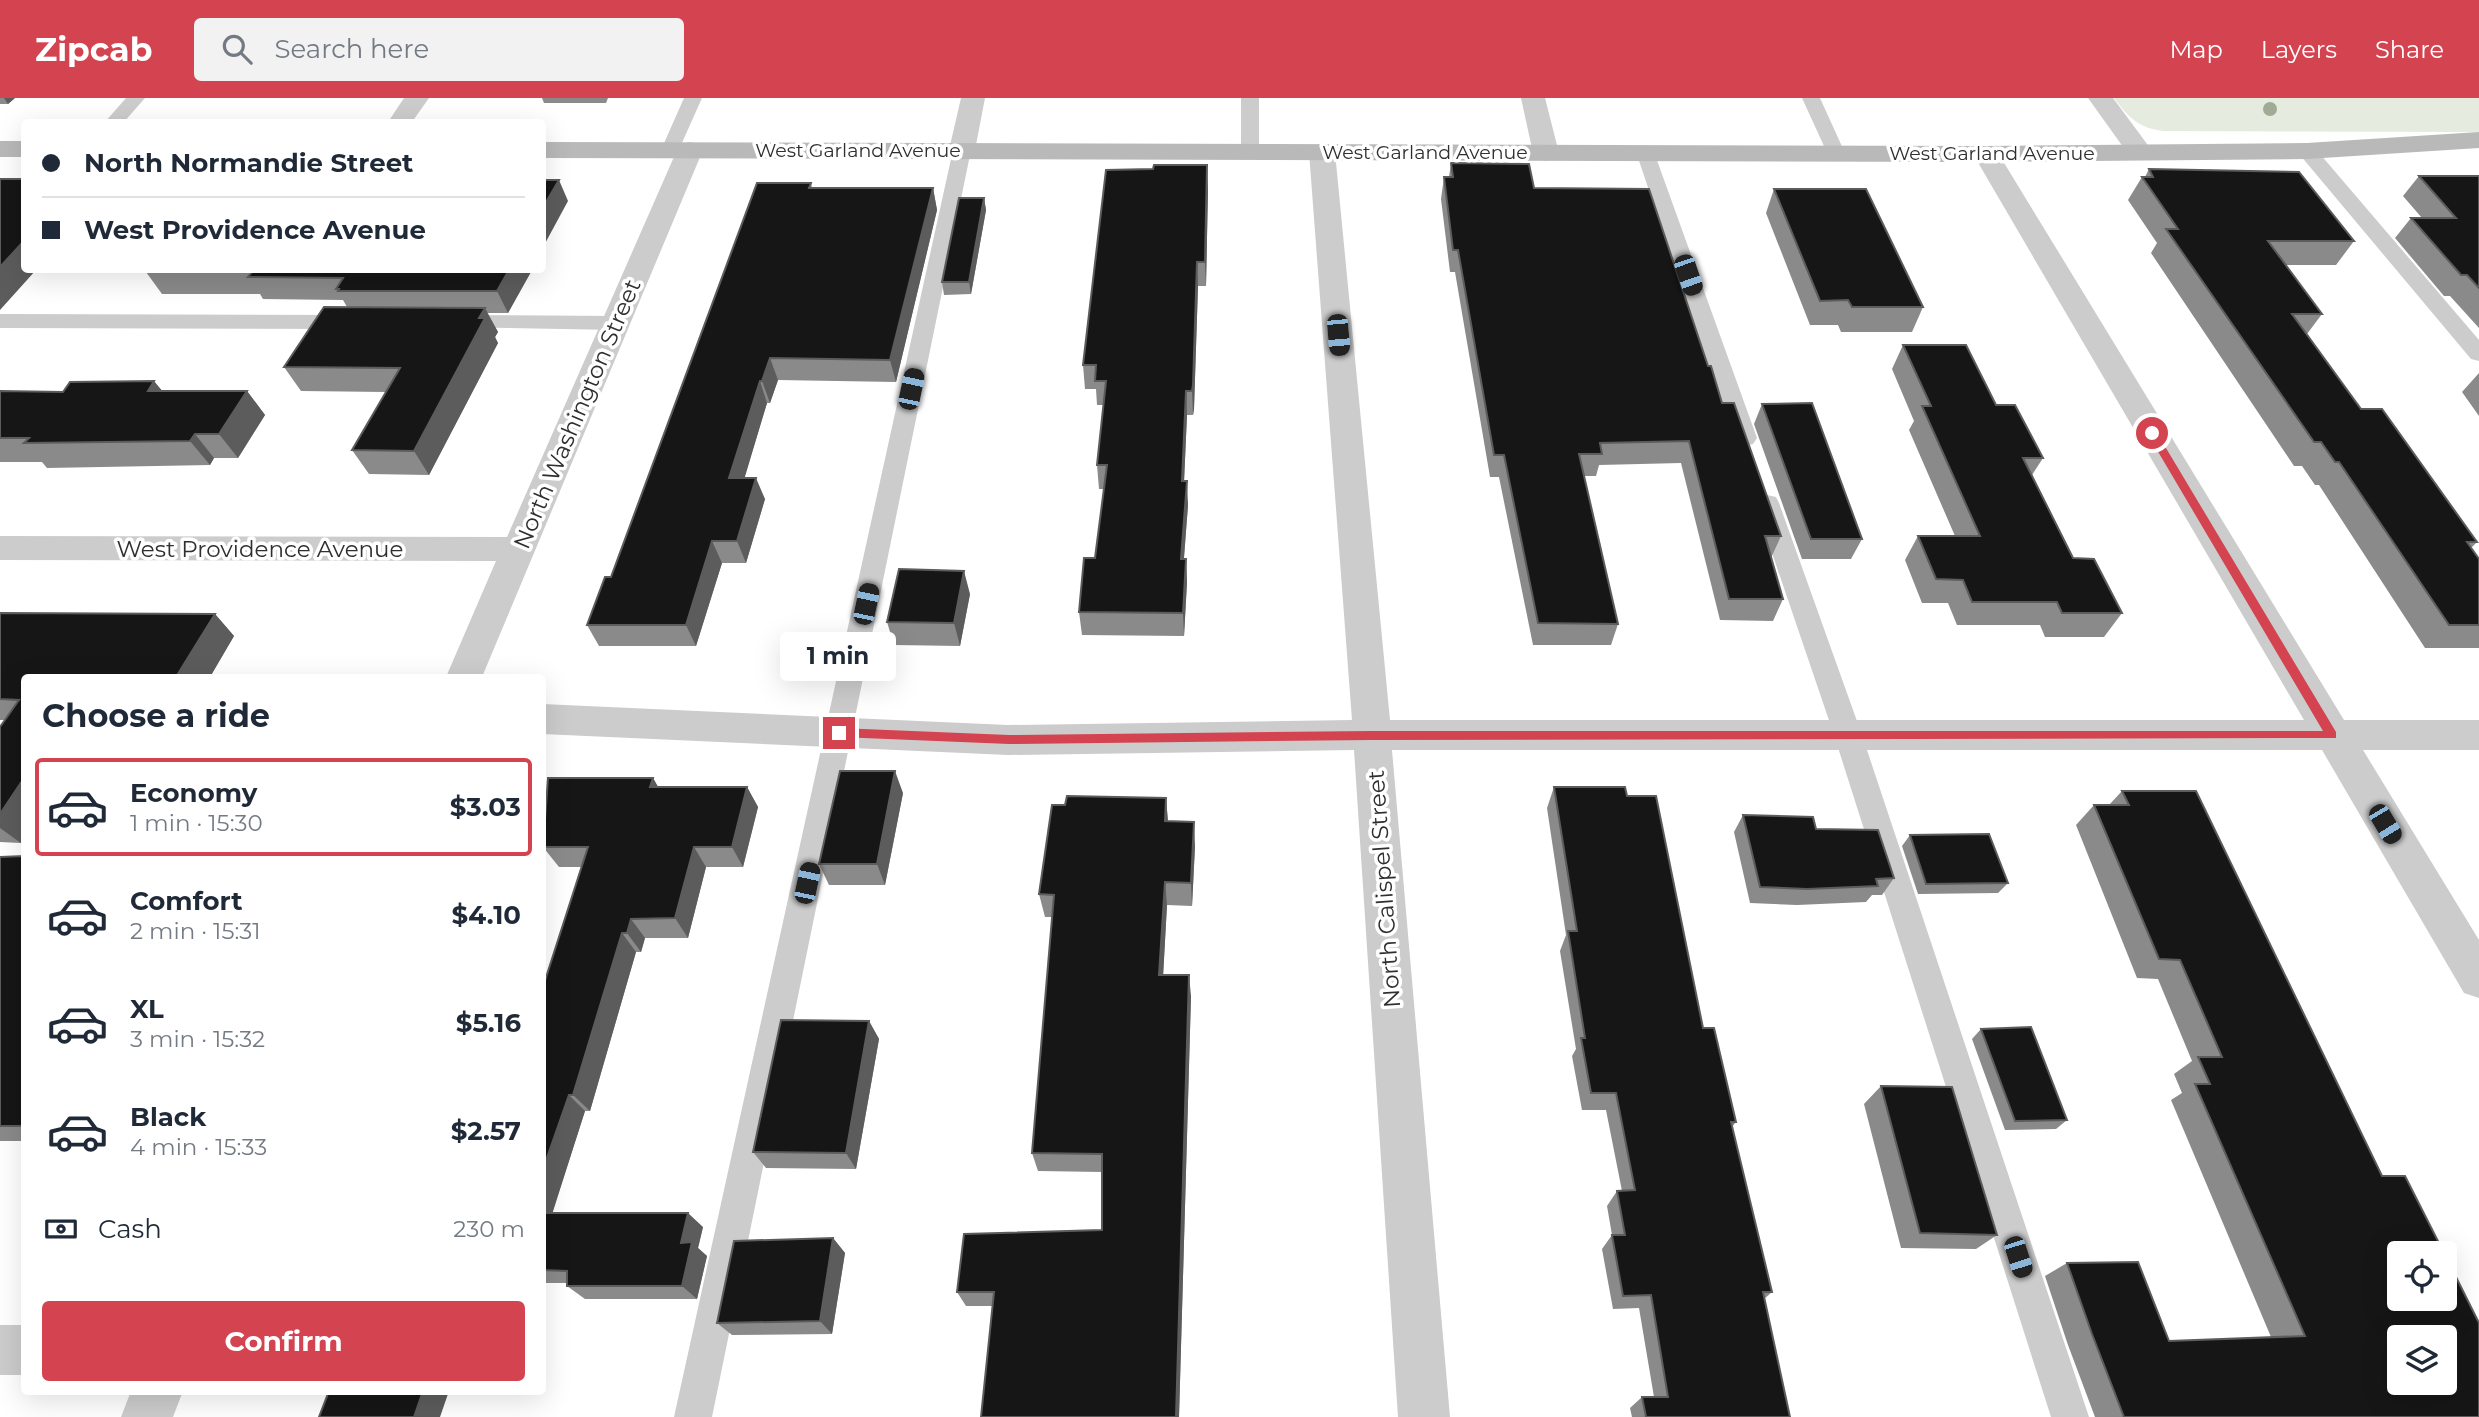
<!DOCTYPE html>
<meta charset="utf-8">
<style>
:root{--surface:#fff;--page:#f2f2f3;--text:#1f2937;--muted:#747a83;--line:#e0e1e3;--accent:#d34450}
body{margin:0;font-family:Montserrat,sans-serif;background:var(--page);color:var(--text);height:100vh;display:flex;flex-direction:column;font-size:26px;white-space:nowrap}
*{box-sizing:border-box;margin:0}
p{font-size:23px;color:var(--muted)}
.icon{flex:none;width:38px;height:38px;fill:none;stroke:currentColor;stroke-width:2;stroke-linecap:round;stroke-linejoin:round}
.map{position:relative;flex:1;overflow:hidden}
.panel{position:absolute;left:21px;top:576px;width:525px;height:721px;display:flex;flex-direction:column;background:var(--surface);border-radius:7px;box-shadow:0 7px 28px #0002}
.panel>*{flex:none}
.guide{position:absolute;left:21px;top:21px;width:525px;height:154px;border-radius:7px;box-shadow:0 7px 28px #0002;display:grid;align-content:center;height:154px;padding:0 21px;background:var(--surface)}
.fabs{position:absolute;left:2387px;top:1143px;display:grid;gap:14px}
.fabs a{display:grid;place-items:center;width:70px;height:70px;border-radius:7px;background:var(--surface);box-shadow:0 7px 28px #0002;font-size:35px}
.end{position:absolute;width:32px;height:32px;margin:-16px;border:9px solid #d34450;background:#fff;box-shadow:0 0 0 4px #fff}
.from{border-radius:50%}
.bubble{position:absolute;height:49px;border-radius:7px;background:var(--surface);box-shadow:0 7px 28px #0002;font-size:23px;font-weight:700;line-height:49px;text-align:center}
.car{position:absolute;width:21px;height:42px;margin:-21px -10px;border-radius:9px;box-shadow:0 0 5px 2px #0007;background:linear-gradient(#222 24%,#8ab4d8 0 40%,#222 0 76%,#8ab4d8 0 86%,#222 0)}
.guide b{display:flex;align-items:center;gap:24px;height:66px;font-size:26px}
.guide b+b{border-top:2px solid var(--line)}
.guide i{width:18px;height:18px;background:var(--text)}
ul{padding:0;list-style:none}
li{display:flex;align-items:center;gap:21px;height:98px;margin:0 14px 10px;padding:0 7px;border:4px solid transparent;border-radius:7px}
li div{flex:1}
li b{display:block;font-size:26px}
li em{font-style:normal;font-weight:700}
li.selected{border-color:var(--accent)}
li>.icon{width:63px;height:63px;stroke-width:1.5}
h2{padding:0 21px;font-size:32px;line-height:84px}
.pay{display:flex;align-items:center;gap:18px;height:77px;padding:0 21px;font-size:26px}
.pay p{margin-inline-start:auto}
.primary-button{display:flex;gap:14px;margin-top:auto;padding:14px 21px}
.primary-button a{flex:1;height:80px;border-radius:7px;background:var(--accent);color:#fff;font-size:28px;font-weight:700;line-height:80px;text-align:center}
header{display:flex;align-items:center;gap:42px;box-sizing:border-box;height:98px;padding:0 35px;background:var(--accent);color:#fff}
header strong{font-size:33px}
nav{display:flex;gap:38px;margin-inline-start:auto;font-size:24px}
.search{width:490px;height:63px;background:var(--page);display:flex;align-items:center;gap:18px;box-sizing:border-box;padding:0 24px;border-radius:7px;color:var(--muted);font-size:26px}
.map>svg:first-child{display:block}
.green{fill:#e5ebde}
.lines{fill:none;stroke-linecap:round;stroke-linejoin:round}
.lane{fill:#ccc;fill-rule:evenodd}
.street{fill:#ccc;fill-rule:evenodd}
.secondary{fill:#b9b9b9;fill-rule:evenodd}
.tree{fill:#a0ab96}
.wall{fill:#8a8a8a}
.shaded-wall{fill:#5c5c5c}
.building{fill:#161616;stroke:#5c5c5c;stroke-width:2;fill-rule:evenodd}
.route{fill:#d34450}
.labels{text-anchor:middle;dominant-baseline:central;stroke-width:7;stroke-linejoin:round;paint-order:stroke}
.far-street-label{font-size:19px;fill:#2f2f2f;stroke:#fff}
.street-label{font-size:23px;fill:#2f2f2f;stroke:#fff}
</style>
<header>
<strong>Zipcab</strong>
<div class="search"><svg class="icon" aria-label="search" viewBox="0 0 24 24"><circle cx="10" cy="10" r="6"/><path d="M15 15l6 6"/></svg>Search here</div>
<nav><a>Map</a><a>Layers</a><a>Share</a></nav>
</header>
<div class="map">
<svg width="2479" height="1319" viewBox="0 0 2479 1319">
<rect width="100%" height="100%" fill="#fff"/>
<path class="green" d="M2114 0H2479V34L2163 33C2139 30 2129 20 2114 0Z"/>
<g class="lines">
<path class="lane" d="M126 0H145L124 24H105Z
M684 0H702L677 56H663L661 52Z
M1241 0H1259V53L1250 59 1241 53Z
M1802 0H1820L1845 55 1843 59H1829Z
M962 46 971 52 712 1319H674L953 52Z
M2307 47 2314 49 2479 242V263L2471 261 2300 57 2298 53Z
M1645 48 1654 54 1757 340 1753 346 1745 348 1737 346 1733 340 1636 54Z
M0 216 351 217 359 219 362 224 359 229 351 231 0 230Z
M455 217 617 218 625 220 628 225 625 230 617 232 447 229 444 224 447 219Z
M1767 397 1776 399 1779 405 1862 637 2089 1319H2051L1834 637 1755 405 1758 399Z"/>
<path class="street" d="M404 0H429L412 24H388Z
M961 0H985L975 52 971 58 962 60 953 58 949 52Z
M1521 0H1545L1559 55 1555 61 1546 63 1537 61 1533 55Z
M2088 0H2113L2153 54 2149 60 2140 62 2131 60Z
M690 44 699 46 703 52 482 579H446L496 463 0 462V438L507 439 677 52 681 46Z
M1322 46 1331 48 1335 54 1390 622H2304L1973 56 1977 50 1986 48 1995 50 2344 622H2479V652H2363L2479 842V900L2464 895 2322 652H1392L1450 1319H1398L1354 652 1008 657 542 636V606L1008 627 1352 622 1309 54 1313 48Z
M0 1227H24V1277H0Z
M131 1293H183L173 1319H121Z"/>
<path class="secondary" d="M2479 34V50L2307 61 1986 64 542 60V44L1986 48 2307 45Z
M0 43H24V59H0Z"/>
</g>
<circle class="tree" cx="2270" cy="11" r="7"/>
<path class="wall" d="M0 0H15L8 6H0Z
M542 0H608L606 5H544Z
M1451 65 1534 90 1708 268 1722 305 1781 438 1771 460 1783 501 1773 523 1720 522 1681 365 1599 367 1596 378H1584L1618 526 1611 547H1533L1499 379H1490L1455 174H1450L1441 101 1444 79H1449Z
M2149 71 2354 143 2336 167H2285L2322 216 2307 236 2361 311 2477 444 2471 450 2479 461V550H2425L2319 387H2315L2302 368H2294L2151 155 2157 145 2128 102 2142 79H2145Z
M2419 78H2479V230L2450 198H2444L2395 140 2411 120H2422L2403 98Z
M811 85 812 90H933L937 112 896 284 778 282 770 305H767L744 380 765 401 746 465H722L696 548H599L587 527Z
M1208 91 1206 188H1198L1194 311 1193 317H1187L1184 383 1188 407 1184 461H1186L1187 484 1184 538 1082 537 1079 514 1095 460 1104 391H1099L1097 367 1103 307H1097L1096 291H1085L1083 267Z
M1774 91 1923 209 1912 234H1841L1838 227H1810L1766 115Z
M984 100 986 112 971 196 944 197 942 184Z
M532 172 508 215H487L498 234 495 239 498 245 429 377 369 376 352 352 386 294 301 293 284 269 347 209 343 202 263 201 260 196H162L146 174Z
M1903 247 1996 307 2043 360 2032 377 2073 460 2122 515 2104 539H2045L2040 527H1957L1948 505H1922L1905 462 1918 438H1955L1909 332 1914 323 1892 271Z
M2479 275V318L2462 294Z
M0 293 63 294 247 293 265 317 238 360H214L210 367 47 370 42 364H0Z
M1762 306 1862 441 1851 461H1802L1754 326Z
M970 496 960 548 894 547 887 524Z
M0 515 215 516 234 538 210 579H24V740L21 745 0 744V629L5 622H0Z
M653 680 658 689H747L758 709 743 769H706L688 840H645L641 854H636L590 1013H585L552 1115 703 1129 698 1150 707 1158 697 1201H585L567 1188V1185H542V892L582 769H559L543 749Z
M1554 689 1627 698 1703 930 1736 1024 1732 1029 1772 1194 1764 1201 1790 1319H1632L1630 1310 1642 1299H1654L1639 1210 1613 1211 1602 1151 1612 1137 1607 1108 1617 1093H1622L1606 1012H1582L1572 958 1576 951 1560 853 1566 837 1547 710Z
M2122 693 2479 1319H2095L2068 1247 2045 1178 2067 1165 2169 1243 2271 1239 2171 1002 2182 995 2174 976 2192 963 2158 881 2137 880 2076 727 2094 707H2109Z
M903 695 885 787H829L819 766Z
M1166 700 1168 724 1195 748 1192 808 1167 807 1163 877 1191 898 1179 1319 993 1208H966L957 1194 1102 1132V1074L1038 1073 1032 1055 1052 819H1045L1039 796 1065 707Z
M1743 717 1816 731 1894 780 1882 797H1872L1866 804 1797 807 1750 805 1734 734Z
M1910 737 2008 785 1998 795 1918 796 1902 748Z
M24 758V1043H0V759Z
M869 923 879 941 856 1071 766 1070 753 1054Z
M1981 931 2067 1022 2056 1031 2005 1032 1972 941Z
M1881 988 1997 1137 1976 1151 1901 1150 1864 1006Z
M833 1140 845 1155 832 1236 732 1237 717 1225Z"/>
<path class="shaded-wall" d="M4 0H15L8 6Z
M1207 67 1208 91 1206 188 1205 164Z
M559 82 568 103 542 151V111Z
M933 90 937 112 896 284 890 262Z
M984 100 986 112 971 196 969 184Z
M22 145 24 148V172H36L0 212V169Z
M1197 164 1198 188 1194 311 1193 317 1192 293Z
M509 172H532L508 215 497 193Z
M485 210 498 234 495 239 498 245 429 377 414 353Z
M770 260 778 282 770 305 762 283Z
M154 283 174 307 148 293Z
M760 283 767 305 738 402 729 380Z
M247 293 265 317 238 360 219 336Z
M1186 293 1187 317 1183 407 1182 383Z
M195 336 214 360 210 367 190 343Z
M756 380 765 401 746 465 737 443Z
M1187 383 1188 407 1182 484 1181 461Z
M712 443 722 465 696 548 686 527Z
M1186 461 1187 484 1184 538 1183 515Z
M964 473 970 496 960 548 954 525Z
M215 516 234 538 210 579H176Z
M895 673 903 695 885 787 877 766Z
M24 680V740L21 745 0 730V716Z
M653 680 665 701 650 689Z
M747 689 758 709 743 769 732 749Z
M1166 700 1168 724 1165 723Z
M1194 724 1195 748 1192 808 1191 785Z
M694 749 706 769 688 840 675 820Z
M1165 784 1167 807 1162 898 1159 877Z
M631 821 645 840 641 854 627 835Z
M622 835 636 854 590 1013 573 997Z
M1189 877 1191 898 1179 1319H1176Z
M869 923 879 941 856 1071 846 1055Z
M569 997 585 1013 548 1129 542 1125V1074Z
M688 1115 703 1129 698 1150 707 1158 697 1201 682 1188 681 1145Z
M833 1140 845 1155 832 1236 820 1223Z
M423 1293H449L440 1319H414Z"/>
<path class="building" d="M1451 65 1529 66 1534 90 1649 91 1708 268H1711L1722 305H1734L1781 438H1765L1783 501H1729L1689 343 1600 345 1602 356H1579L1618 526 1538 525 1504 357H1494L1458 152H1453L1444 79H1453Z
M1154 67H1207L1205 164H1197L1193 287 1192 293H1186L1182 383H1187L1181 461H1186L1183 515 1079 514 1084 460H1095L1107 367H1097L1106 283H1095L1096 267H1083L1106 72 1153 71Z
M2149 71 2299 74 2354 143H2268L2322 216H2292L2361 311H2382L2477 444H2467L2479 461V527H2449L2339 364H2335L2321 344H2314L2166 131H2178L2142 79H2153Z
M2419 78H2479V190L2467 177H2461L2411 120H2456Z
M0 81H24V145H22L0 169Z
M542 82H559L542 111Z
M757 85H811L809 90H933L890 262 770 260 762 283H760L729 380H756L737 443H712L686 527H587L605 479H611Z
M1774 91H1866L1923 209H1852L1848 202 1820 203Z
M959 100H984L969 184H942Z
M148 172H509L497 193H338L339 191H336L343 180 248 179 252 174H146Z
M324 209 485 210 479 220H485L414 353 352 352 400 270 284 269Z
M1903 247H1966L1996 307H2015L2043 360H2023L2073 460 2094 461 2122 515H2062L2057 504H1972L1963 482 1936 481 1918 438H1980L1922 308H1931Z
M154 283 148 293H247L219 336H195L190 343 24 345 29 340H0V293L63 294 70 284Z
M1812 305 1862 441H1811L1762 306Z
M899 471 964 473 954 525 887 524Z
M0 515 215 516 176 579H24V680L0 716V629L19 602 0 601Z
M840 673H895L877 766H819Z
M548 680H653L650 689H747L732 749H694L675 820 631 821 627 835H622L573 997H569L542 1074V892L588 749H543Z
M1554 689H1625L1627 698H1656L1703 930H1714L1736 1024H1731L1772 1194H1763L1790 1319H1646L1642 1299H1668L1651 1197 1623 1198 1612 1137H1625L1617 1093 1635 1092 1616 995H1591L1581 940H1585L1568 833H1577Z
M2122 693H2196L2382 1078H2405L2444 1155H2399V1200H2445V1157L2479 1225V1319H2124L2092 1236 2067 1165 2138 1164 2169 1243 2305 1238 2195 986H2210L2198 959H2222L2180 862 2159 861 2094 707H2129ZM2399 1239H2445V1284H2399Z
M1067 698 1166 700 1165 723 1194 724 1191 785 1165 784 1159 877H1189L1176 1319H981L994 1194H957L964 1136 1102 1132V1056L1032 1055 1054 797 1039 796 1052 707H1065Z
M1743 717 1813 719 1816 731 1878 732 1894 780 1876 781 1878 788 1807 791 1760 789Z
M1989 736 2008 785 1926 786 1910 737Z
M24 758V1028H0V759Z
M781 922 869 923 846 1055 753 1054Z
M2031 929 2067 1022 2015 1023 1981 931Z
M1881 988 1952 989 1997 1137 1920 1135Z
M542 1115H688L681 1145 692 1144 682 1188H567V1173L542 1172Z
M833 1140 820 1223 717 1225 734 1143Z
M329 1293H423L414 1319H319Z"/>
<path class="route" d="M2152 331 2157 335 2336 634V640L1372 642 1009 646 839 639 833 635 839 630 1009 637 1372 633H2323L2147 335Z"/>
<g class="labels">
<g class="far-street-label">
<text x="858" y="52">West Garland Avenue</text>
<text x="1425" y="54">West Garland Avenue</text>
<text x="1992" y="55">West Garland Avenue</text>
</g>
<g class="street-label">
<text transform="translate(577 316) rotate(-67)">North Washington Street</text>
<text x="260" y="451">West Providence Avenue</text>
<text transform="translate(1384 791) rotate(-94)">North Calispel Street</text>
</g>
</g>
</svg>
<div class="fabs">
<a><svg class="icon" aria-label="locate" viewBox="0 0 24 24"><circle cx="12" cy="12" r="6"/><path d="M12 2v4M12 18v4M2 12h4M18 12h4"/></svg></a>
<a><svg class="icon" aria-label="layers" viewBox="0 0 24 24"><path d="M12 4l9 5-9 5-9-5zM3 14l9 5 9-5"/></svg></a>
</div>
<i class="end from" style="left:2152px;top:335px"></i>
<i class="end" style="left:839px;top:635px"></i>
<div class="bubble" style="left:780px;top:534px;width:116px">1 min</div>
<i class="car" style="left:1688px;top:177px;rotate:161deg"></i>
<i class="car" style="left:1338px;top:237px;rotate:175deg"></i>
<i class="car" style="left:911px;top:291px;rotate:12deg"></i>
<i class="car" style="left:866px;top:506px;rotate:12deg"></i>
<i class="car" style="left:2385px;top:726px;rotate:149deg"></i>
<i class="car" style="left:807px;top:785px;rotate:12deg"></i>
<i class="car" style="left:2018px;top:1159px;rotate:162deg"></i>
<div class="guide">
<b><i class="from"></i>North Normandie Street</b>
<b><i></i>West Providence Avenue</b>
</div>
<section class="panel">
<h2>Choose a ride</h2>
<ul>
<li class="selected"><svg class="icon" aria-label="car" viewBox="0 0 24 24"><path d="M5 17H2v-5l4-1 3-4h7l3 4 3 1v5h-3M9 17h6M6 11h13"/><circle cx="7" cy="17" r="2"/><circle cx="17" cy="17" r="2"/></svg><div><b>Economy</b><p>1 min · 15:30</p></div><em>$3.03</em></li>
<li><svg class="icon" aria-label="car" viewBox="0 0 24 24"><path d="M5 17H2v-5l4-1 3-4h7l3 4 3 1v5h-3M9 17h6M6 11h13"/><circle cx="7" cy="17" r="2"/><circle cx="17" cy="17" r="2"/></svg><div><b>Comfort</b><p>2 min · 15:31</p></div><em>$4.10</em></li>
<li><svg class="icon" aria-label="car" viewBox="0 0 24 24"><path d="M5 17H2v-5l4-1 3-4h7l3 4 3 1v5h-3M9 17h6M6 11h13"/><circle cx="7" cy="17" r="2"/><circle cx="17" cy="17" r="2"/></svg><div><b>XL</b><p>3 min · 15:32</p></div><em>$5.16</em></li>
<li><svg class="icon" aria-label="car" viewBox="0 0 24 24"><path d="M5 17H2v-5l4-1 3-4h7l3 4 3 1v5h-3M9 17h6M6 11h13"/><circle cx="7" cy="17" r="2"/><circle cx="17" cy="17" r="2"/></svg><div><b>Black</b><p>4 min · 15:33</p></div><em>$2.57</em></li>
</ul>
<div class="pay"><svg class="icon" aria-label="cash" viewBox="0 0 24 24"><path d="M3 7h18v10H3z"/><circle cx="12" cy="12" r="2"/></svg>Cash<p>230 m</p></div>
<div class="primary-button"><a>Confirm</a></div>
</section>
</div>
